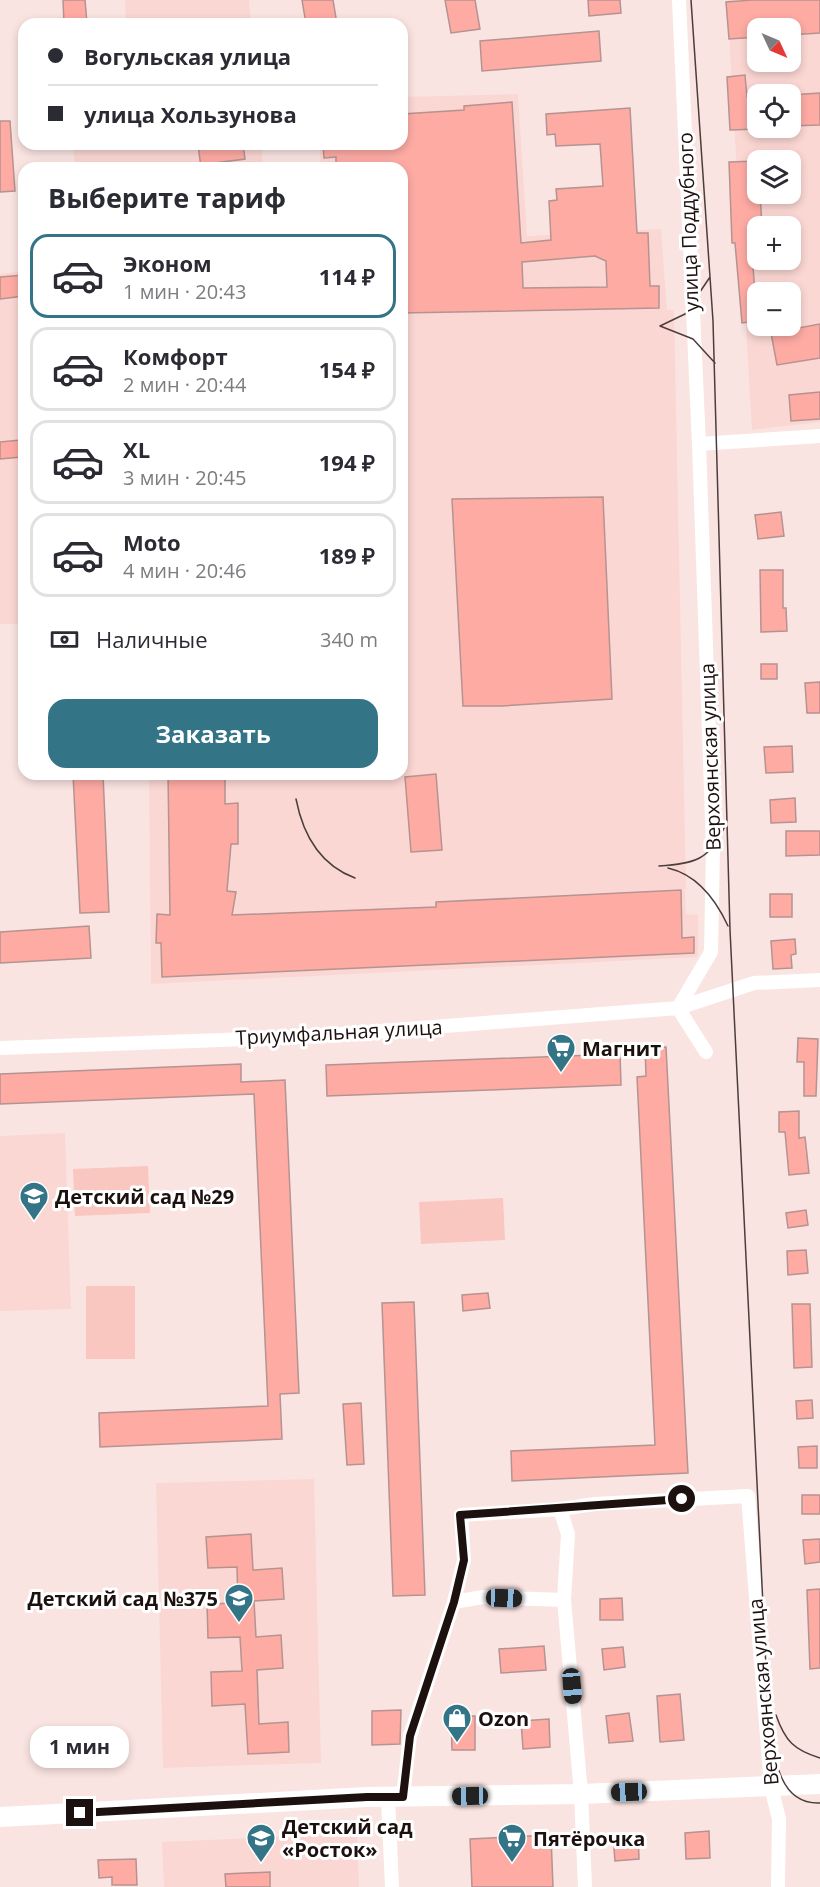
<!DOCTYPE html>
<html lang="ru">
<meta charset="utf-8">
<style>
:root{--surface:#fff;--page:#f2f2f3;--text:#2b2b33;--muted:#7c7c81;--line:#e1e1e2;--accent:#337587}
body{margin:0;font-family:"Open Sans",sans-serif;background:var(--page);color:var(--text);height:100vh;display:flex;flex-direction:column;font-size:22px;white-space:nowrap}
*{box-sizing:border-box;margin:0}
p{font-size:20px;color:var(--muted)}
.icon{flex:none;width:33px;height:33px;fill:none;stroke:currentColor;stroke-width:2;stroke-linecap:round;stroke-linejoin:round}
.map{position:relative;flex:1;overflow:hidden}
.sheet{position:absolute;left:18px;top:162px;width:390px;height:618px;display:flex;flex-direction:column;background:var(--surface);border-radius:18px;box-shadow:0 3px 9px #0003}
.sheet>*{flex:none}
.guide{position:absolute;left:18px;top:18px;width:390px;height:132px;border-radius:18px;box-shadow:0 3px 9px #0003;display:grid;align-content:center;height:132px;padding:0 30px;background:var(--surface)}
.needle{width:39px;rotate:134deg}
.fabs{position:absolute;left:747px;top:18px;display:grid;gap:12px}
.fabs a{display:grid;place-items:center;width:54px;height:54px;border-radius:12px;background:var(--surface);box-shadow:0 3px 9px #0003;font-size:30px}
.end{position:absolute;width:27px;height:27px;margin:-14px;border:8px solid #1d1110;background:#fff;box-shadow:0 0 0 3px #fff}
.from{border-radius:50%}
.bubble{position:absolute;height:42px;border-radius:18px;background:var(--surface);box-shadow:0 3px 9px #0003;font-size:20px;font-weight:700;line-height:42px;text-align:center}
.car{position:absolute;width:18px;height:36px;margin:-18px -9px;border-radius:8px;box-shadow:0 0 4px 2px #0007;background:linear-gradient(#222 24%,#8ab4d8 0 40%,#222 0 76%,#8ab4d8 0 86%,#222 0)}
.guide b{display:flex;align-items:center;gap:21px;height:57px;font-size:22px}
.guide b+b{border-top:2px solid var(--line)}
.guide i{width:15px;height:15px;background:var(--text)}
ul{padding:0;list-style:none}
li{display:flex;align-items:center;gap:18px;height:84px;margin:0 12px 9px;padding:0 18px;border:3px solid var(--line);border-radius:18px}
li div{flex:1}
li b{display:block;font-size:22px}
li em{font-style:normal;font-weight:700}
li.active{border-color:var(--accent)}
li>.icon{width:54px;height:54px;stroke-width:1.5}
h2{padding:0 30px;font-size:27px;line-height:72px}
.pay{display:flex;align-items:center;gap:15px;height:66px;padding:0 30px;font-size:22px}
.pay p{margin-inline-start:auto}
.primary-button{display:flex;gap:12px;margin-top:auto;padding:12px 30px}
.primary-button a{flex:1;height:69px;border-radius:18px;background:var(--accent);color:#fff;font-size:24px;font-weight:700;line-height:69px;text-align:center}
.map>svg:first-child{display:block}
.built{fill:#fbd7d3;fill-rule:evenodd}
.green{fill:#fac6c0}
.building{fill:#feaba4;stroke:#b59390;stroke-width:1.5;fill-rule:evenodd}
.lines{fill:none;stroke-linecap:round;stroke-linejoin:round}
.street{stroke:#fff;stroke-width:14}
.secondary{stroke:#fff;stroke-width:20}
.tram{stroke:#4b3d3c;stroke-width:1.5}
.route{stroke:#1d1110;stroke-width:8}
.labels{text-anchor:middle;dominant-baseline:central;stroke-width:6;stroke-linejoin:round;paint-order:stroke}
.street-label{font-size:20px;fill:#1d1110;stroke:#fff}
.poi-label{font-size:20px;font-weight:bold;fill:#1d1110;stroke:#fff;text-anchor:start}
</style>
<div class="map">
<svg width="820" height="1887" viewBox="0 0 820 1887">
<rect width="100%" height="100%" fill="#fae4e2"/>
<path class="built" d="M125 0H249L251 24H126Z
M727 0H820V422L752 430ZM758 28H790V62H758ZM758 94H790V128H758ZM758 160H790V194H758ZM758 226H790V260H758ZM758 292H790V326H758Z
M518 94 527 236 661 229 667 310H674L686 889 319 907 685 890 686 914 698 915V957L151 984 149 774H402V168H321L319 144H402V97Z
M73 144H261L263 168H75Z
M24 271V624H0V274Z
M65 1133 71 1309 0 1311V1136Z
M314 1479 321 1763 163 1768 156 1483Z
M357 1833 359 1887H164L162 1842Z"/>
<path class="green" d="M148 1166 150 1213 75 1216 73 1169Z
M503 1198 505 1240 421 1244 419 1202Z
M86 1286H135V1359H86Z"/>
<path class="building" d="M63 0H85L87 23 64 24Z
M302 0H333L337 24H306Z
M445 0H475L480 29 451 33Z
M588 0H620L621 13 589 16Z
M752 0H820V33L790 35V28H758V37L729 39 726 2Z
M599 31 601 61 482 71 480 41Z
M745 75 747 97H758V129L730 130 727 77Z
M820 93V125L790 126V95Z
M512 102 521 243 551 240 549 201 557 200 556 189 603 186 600 144 556 146 555 134 547 135 546 114 630 108 637 233H648L650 286H659V308L402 313V168H336V157L324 158 323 144H402V114L464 110V106ZM595 256 606 261 607 287 523 288 522 262Z
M0 121H10L15 191 0 192Z
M198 144H243L245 159 215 163 216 168H201Z
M758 161 762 226H758V266H753L757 321 742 323 735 243H732L729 162Z
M24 275V296L0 299V277Z
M820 324V358L777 365 771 333Z
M820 392V419L791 421 789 395Z
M20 440 21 457 0 459V442Z
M603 497 612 699 502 706H463L452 499Z
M781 512 784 536 758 539 755 515Z
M760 570H783V608H786L787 631 761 632Z
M761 664H777V679H761Z
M820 682V713H807L805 683Z
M792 746 793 772 766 773 764 747Z
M73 774H103L109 912 80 913Z
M168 774H225V804L238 803V844H231L227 891 236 892 232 915 436 907V902L681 890 682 938 694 937V953L162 977 161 943H156L157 914 170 915Z
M436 774 442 850 411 852 405 777Z
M795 798 796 822 771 823 770 800Z
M786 831H820V855L786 856Z
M770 894H792V917H770Z
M89 926 91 958 0 963V932Z
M795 939 796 954 791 955 792 968 773 969 771 941Z
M798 1038 818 1039 816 1096H804V1062H797Z
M666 1047 688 1473 512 1481 511 1451 655 1445 637 1077 646 1076 645 1048Z
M620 1054 621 1085 327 1096 326 1065Z
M241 1064V1082L285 1080 299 1393 280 1394 282 1439 100 1447 99 1413 268 1406 254 1094 0 1104V1074Z
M799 1111V1138L805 1137 809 1173 789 1175 785 1132H779V1112Z
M806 1210 808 1225 788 1228 786 1213Z
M806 1250 808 1273 788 1275 787 1251Z
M488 1293 490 1308 463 1311 462 1295Z
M414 1302 425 1595 393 1596 382 1303Z
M792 1304H810L812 1367 794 1368Z
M812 1400 813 1418 797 1419 796 1401Z
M361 1403 364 1464 347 1465 343 1404Z
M817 1446V1468H799L798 1447Z
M802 1495H820V1514H802Z
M251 1534 253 1570 282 1568 284 1599 254 1601 256 1637 281 1635 283 1668 257 1670 259 1724 288 1722 289 1752 248 1754 245 1704 212 1706 211 1672 242 1671 240 1637 208 1638 207 1604 238 1603 237 1567 208 1568 206 1537Z
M820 1539V1562L805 1564 803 1540Z
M820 1589V1668L810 1669 807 1590Z
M622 1598 623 1620H600V1599Z
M544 1646 546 1670 501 1673 499 1649Z
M623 1647 625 1667 604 1670 602 1649Z
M680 1694 684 1740 660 1742 657 1696Z
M401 1710 400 1744 372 1745V1711Z
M629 1713 633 1741 609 1743 606 1716Z
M451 1716H475V1750H452Z
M549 1719 550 1747 523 1749 521 1721Z
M709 1831 710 1858 686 1859 685 1833Z
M638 1834 639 1859 615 1861 613 1836Z
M551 1835 553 1887H472L470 1839Z
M136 1859 137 1885H112V1877L99 1878 98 1860Z
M270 1872V1887H226L225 1874Z"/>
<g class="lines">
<path class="street" d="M679 0 699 444 713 848 711 952 678 1008 706 1052
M699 444 820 436
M0 1048 304 1037 678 1008 754 983 820 980
M454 1602 464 1560 461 1515 560 1509
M403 1797 410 1736 454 1602 483 1597 564 1600
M388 1798 392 1887
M585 1887 581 1794 564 1600 568 1534 560 1509 595 1504 748 1496 771 1787 779 1819 778 1887"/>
<path class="secondary" d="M0 1817 367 1797 581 1794 820 1784"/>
<path class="tram" d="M691 0 713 321 730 930 768 1708C774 1741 772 1805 820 1803
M660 326 693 339 715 363
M660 326 685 314 710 277
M296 799C303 835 320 865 355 878
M659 866C694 864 710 860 725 826
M668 868C698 875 716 900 728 926
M776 1715C785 1741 794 1750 820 1758"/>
</g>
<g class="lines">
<path class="route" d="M80 1813 367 1797H403L410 1736 454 1602 464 1560 460 1515 682 1499"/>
</g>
<defs>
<g id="supermarket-pin" transform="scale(1.5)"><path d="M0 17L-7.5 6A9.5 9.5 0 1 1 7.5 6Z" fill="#337587" stroke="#fff"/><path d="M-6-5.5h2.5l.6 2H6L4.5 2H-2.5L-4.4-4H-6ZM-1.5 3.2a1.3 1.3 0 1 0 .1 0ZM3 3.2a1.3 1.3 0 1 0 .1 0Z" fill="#fff"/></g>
<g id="school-pin" transform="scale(1.5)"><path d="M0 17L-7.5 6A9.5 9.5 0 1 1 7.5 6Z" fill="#337587" stroke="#fff"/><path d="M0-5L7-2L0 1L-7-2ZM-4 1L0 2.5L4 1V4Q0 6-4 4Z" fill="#fff"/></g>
<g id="shop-pin" transform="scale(1.5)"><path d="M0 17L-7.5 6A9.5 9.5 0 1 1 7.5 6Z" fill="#337587" stroke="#fff"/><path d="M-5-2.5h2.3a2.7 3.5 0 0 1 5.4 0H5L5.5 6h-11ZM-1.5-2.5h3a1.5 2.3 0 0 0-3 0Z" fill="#fff"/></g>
</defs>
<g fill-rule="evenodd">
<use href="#supermarket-pin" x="561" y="1048"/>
<use href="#school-pin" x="34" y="1196"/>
<use href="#school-pin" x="239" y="1598"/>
<use href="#shop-pin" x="457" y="1718"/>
<use href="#school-pin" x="261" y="1838"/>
<use href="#supermarket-pin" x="512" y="1838"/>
</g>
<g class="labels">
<g class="street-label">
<text transform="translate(688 222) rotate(-92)">улица Поддубного</text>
<text transform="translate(710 757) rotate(-92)">Верхоянская улица</text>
<text transform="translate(339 1032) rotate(-3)">Триумфальная улица</text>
<text transform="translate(763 1692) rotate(-95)">Верхоянская улица</text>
</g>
<g class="poi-label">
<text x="582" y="1048">Магнит</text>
<text x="55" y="1196">Детский сад №29</text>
<text x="218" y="1598" text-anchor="end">Детский сад №375</text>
<text x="478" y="1718">Ozon</text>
<text x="282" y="1826">Детский сад<tspan x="282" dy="23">«Росток»</tspan></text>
<text x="533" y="1838">Пятёрочка</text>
</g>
</g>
</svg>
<div class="fabs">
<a><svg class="needle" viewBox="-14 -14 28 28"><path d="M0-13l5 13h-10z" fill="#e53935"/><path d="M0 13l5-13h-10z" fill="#7c7c81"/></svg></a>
<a><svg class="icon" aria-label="locate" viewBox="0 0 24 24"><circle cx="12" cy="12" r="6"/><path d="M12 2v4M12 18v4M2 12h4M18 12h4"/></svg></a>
<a><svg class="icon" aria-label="layers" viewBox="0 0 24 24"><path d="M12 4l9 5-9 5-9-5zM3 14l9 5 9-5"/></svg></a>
<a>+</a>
<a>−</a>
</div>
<i class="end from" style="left:682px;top:1499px"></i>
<i class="end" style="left:80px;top:1813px"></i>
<div class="bubble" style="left:30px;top:1726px;width:99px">1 мин</div>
<i class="car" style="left:504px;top:1598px;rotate:92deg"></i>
<i class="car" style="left:572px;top:1686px;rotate:175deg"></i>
<i class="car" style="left:629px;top:1792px;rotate:268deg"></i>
<i class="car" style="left:470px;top:1796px;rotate:269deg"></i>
<div class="guide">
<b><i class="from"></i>Вогульская улица</b>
<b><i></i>улица Хользунова</b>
</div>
<section class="sheet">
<h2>Выберите тариф</h2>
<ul>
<li class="active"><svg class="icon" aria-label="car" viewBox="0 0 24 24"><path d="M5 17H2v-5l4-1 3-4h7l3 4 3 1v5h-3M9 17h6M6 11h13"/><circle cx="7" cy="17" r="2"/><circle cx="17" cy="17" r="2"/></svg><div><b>Эконом</b><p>1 мин · 20:43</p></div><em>114 ₽</em></li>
<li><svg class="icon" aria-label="car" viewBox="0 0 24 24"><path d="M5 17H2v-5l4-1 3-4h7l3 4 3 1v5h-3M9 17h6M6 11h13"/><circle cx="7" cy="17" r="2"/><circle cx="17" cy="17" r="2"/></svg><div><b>Комфорт</b><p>2 мин · 20:44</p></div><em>154 ₽</em></li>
<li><svg class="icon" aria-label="car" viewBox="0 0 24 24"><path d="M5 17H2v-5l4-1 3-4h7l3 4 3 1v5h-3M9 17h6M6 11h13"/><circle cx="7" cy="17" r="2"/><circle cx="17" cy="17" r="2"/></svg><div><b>XL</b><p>3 мин · 20:45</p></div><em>194 ₽</em></li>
<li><svg class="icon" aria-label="car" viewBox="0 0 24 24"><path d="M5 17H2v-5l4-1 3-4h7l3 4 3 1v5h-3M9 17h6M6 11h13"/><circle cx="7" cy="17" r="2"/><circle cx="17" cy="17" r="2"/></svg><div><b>Moto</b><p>4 мин · 20:46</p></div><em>189 ₽</em></li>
</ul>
<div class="pay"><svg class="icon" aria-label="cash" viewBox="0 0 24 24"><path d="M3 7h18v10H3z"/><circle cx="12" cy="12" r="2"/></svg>Наличные<p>340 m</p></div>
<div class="primary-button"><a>Заказать</a></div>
</section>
</div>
